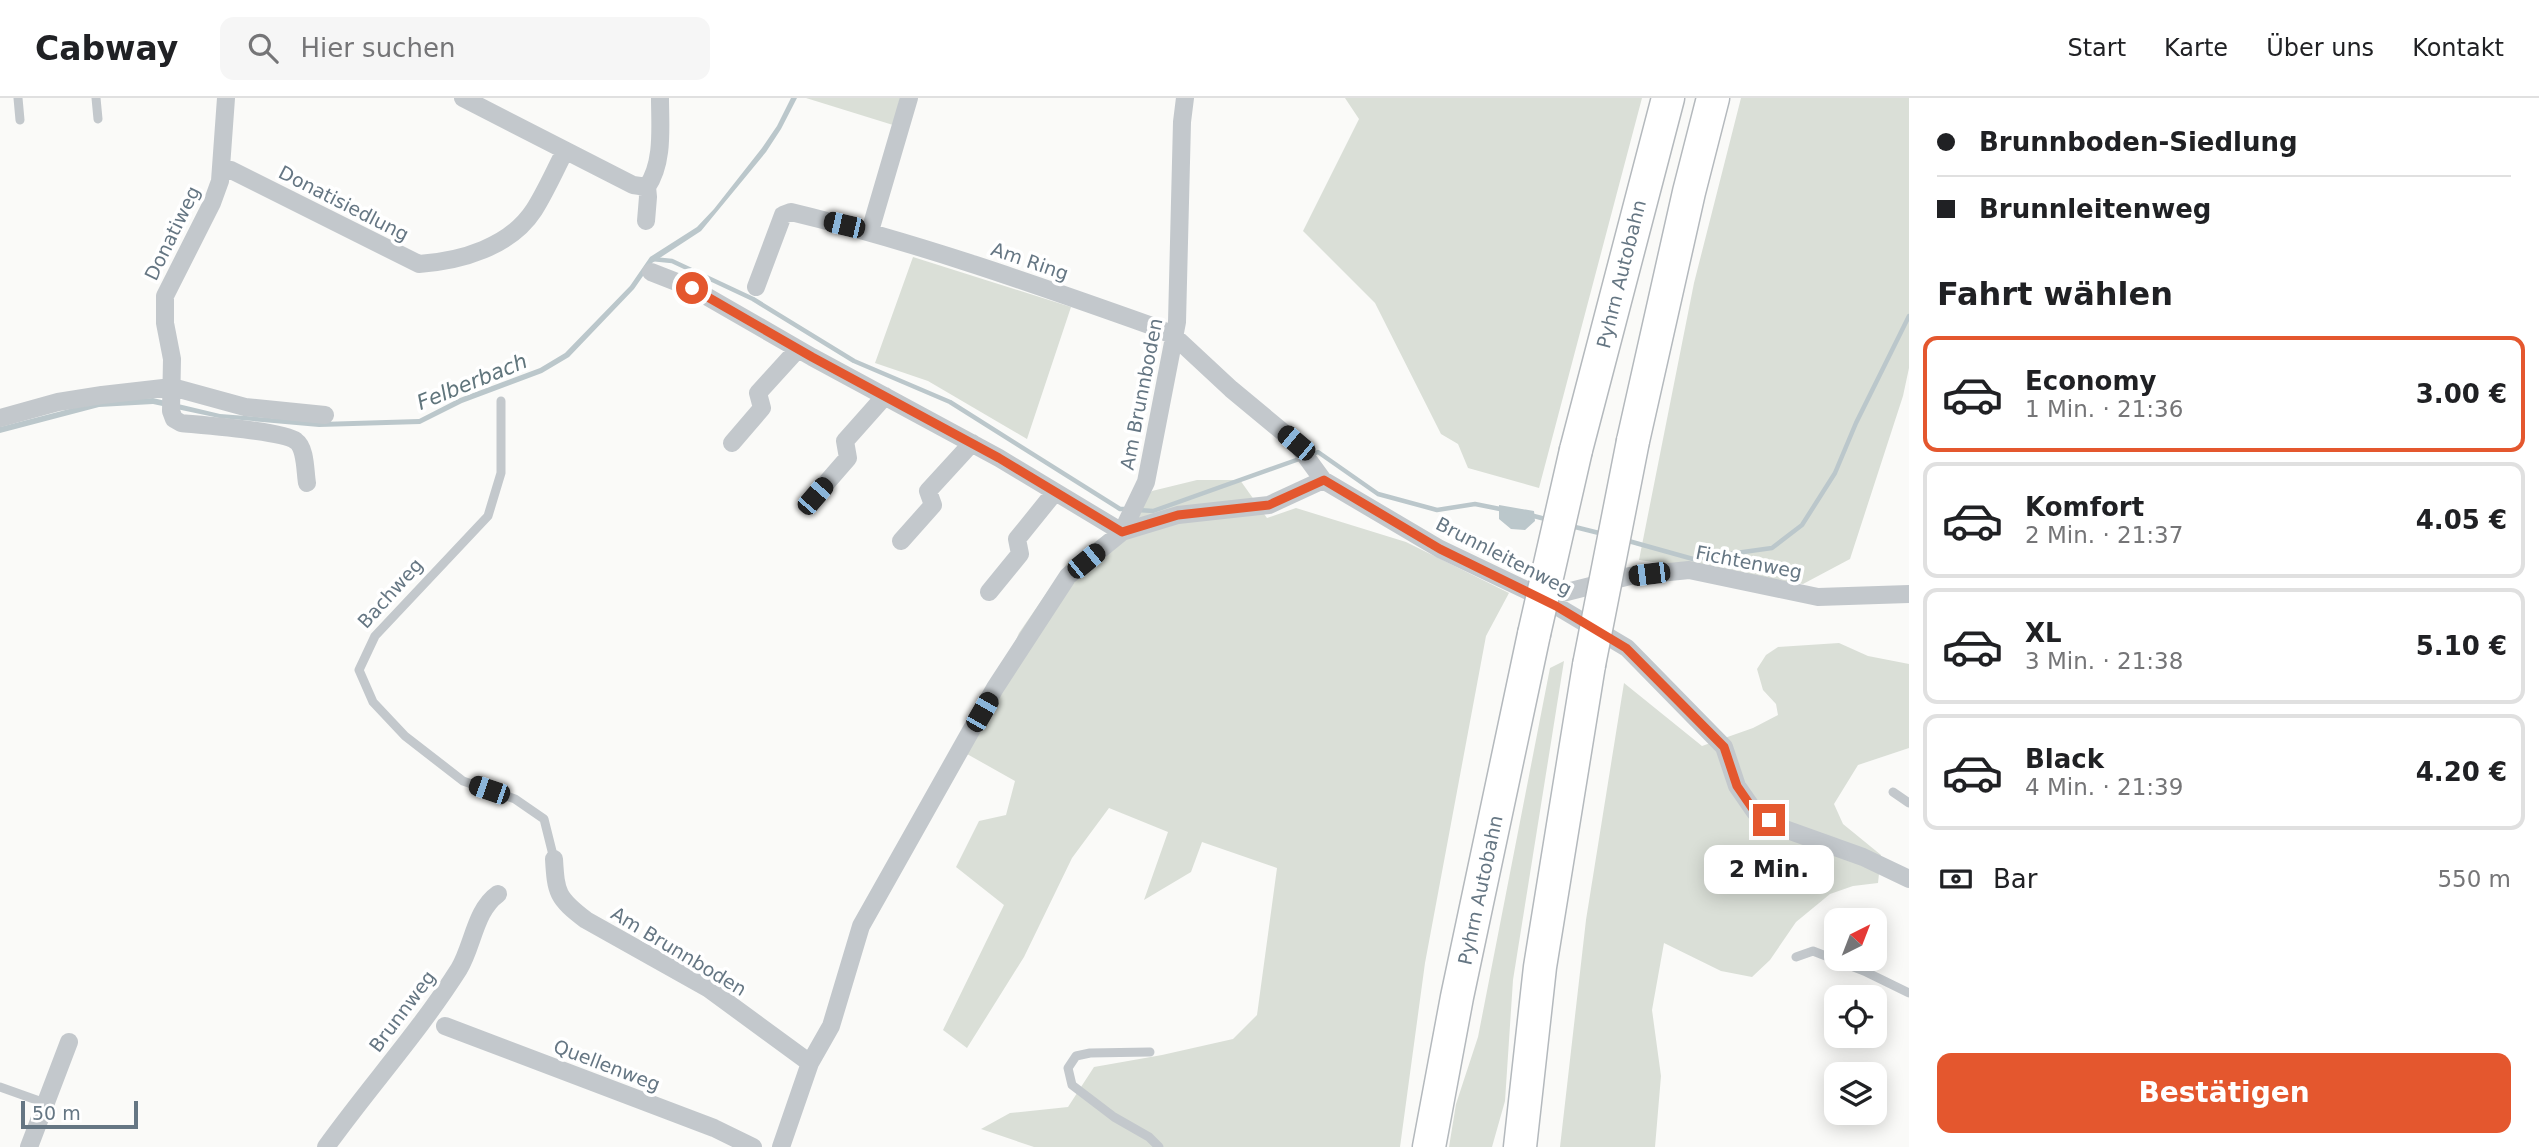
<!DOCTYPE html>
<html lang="de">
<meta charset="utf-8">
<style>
:root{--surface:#fff;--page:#f6f6f6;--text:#202124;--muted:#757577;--line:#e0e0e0;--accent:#e4572e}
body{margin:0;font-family:"DejaVu Sans",sans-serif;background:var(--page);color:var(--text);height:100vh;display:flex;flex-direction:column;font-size:26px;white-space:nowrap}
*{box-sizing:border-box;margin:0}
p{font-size:23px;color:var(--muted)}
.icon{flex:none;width:38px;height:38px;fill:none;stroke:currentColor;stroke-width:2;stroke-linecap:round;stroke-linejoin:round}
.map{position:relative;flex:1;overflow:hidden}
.panel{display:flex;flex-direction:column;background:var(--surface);width:630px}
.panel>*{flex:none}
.banner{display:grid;align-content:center;height:154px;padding:0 28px;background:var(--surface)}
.needle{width:46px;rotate:42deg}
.buttons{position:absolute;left:1824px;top:810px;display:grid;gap:14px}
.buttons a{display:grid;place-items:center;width:63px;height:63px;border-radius:14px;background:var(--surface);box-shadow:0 4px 18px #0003;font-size:35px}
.scale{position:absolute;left:21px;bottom:18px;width:117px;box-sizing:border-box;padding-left:7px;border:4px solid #657683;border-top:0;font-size:19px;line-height:24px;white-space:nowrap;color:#657683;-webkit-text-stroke:5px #fff;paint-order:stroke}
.end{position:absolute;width:32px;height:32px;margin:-16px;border:9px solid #e4572e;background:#fff;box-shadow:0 0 0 4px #fff}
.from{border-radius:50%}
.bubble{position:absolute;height:49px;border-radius:14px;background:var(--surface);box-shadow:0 4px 18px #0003;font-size:23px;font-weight:800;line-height:49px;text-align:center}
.car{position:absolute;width:21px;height:42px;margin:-21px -10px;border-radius:9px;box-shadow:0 0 5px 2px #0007;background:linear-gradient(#222 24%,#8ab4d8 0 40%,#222 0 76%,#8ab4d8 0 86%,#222 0)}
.banner b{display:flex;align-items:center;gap:24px;height:66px;font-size:26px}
.banner b+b{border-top:2px solid var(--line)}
.banner i{width:18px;height:18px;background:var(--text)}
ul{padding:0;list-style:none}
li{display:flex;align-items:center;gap:21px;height:116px;margin:0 14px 10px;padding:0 14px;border:4px solid var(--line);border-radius:14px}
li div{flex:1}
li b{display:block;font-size:26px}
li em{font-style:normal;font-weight:800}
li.current{border-color:var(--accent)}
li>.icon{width:63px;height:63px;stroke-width:1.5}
h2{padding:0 28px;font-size:32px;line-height:84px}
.pay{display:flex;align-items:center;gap:18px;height:77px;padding:0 28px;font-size:26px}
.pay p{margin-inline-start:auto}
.action{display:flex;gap:14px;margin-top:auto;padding:14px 28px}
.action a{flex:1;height:80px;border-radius:14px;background:var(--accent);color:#fff;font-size:28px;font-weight:800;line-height:80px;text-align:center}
header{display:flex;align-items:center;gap:42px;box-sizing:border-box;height:98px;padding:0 35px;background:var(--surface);border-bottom:2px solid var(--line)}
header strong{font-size:33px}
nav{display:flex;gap:38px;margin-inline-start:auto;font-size:24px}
.search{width:490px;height:63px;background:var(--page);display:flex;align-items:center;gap:18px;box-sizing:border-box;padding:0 24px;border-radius:14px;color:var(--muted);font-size:26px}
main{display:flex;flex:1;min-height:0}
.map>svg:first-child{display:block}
.green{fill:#dadfd7}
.water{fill:#bbc7cb}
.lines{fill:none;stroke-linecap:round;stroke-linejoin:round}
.stream{stroke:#bbc7cb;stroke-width:4.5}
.highway-casing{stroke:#b4b9bd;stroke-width:35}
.lane{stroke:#c3c8cc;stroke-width:9}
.street{stroke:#c3c8cc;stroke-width:18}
.highway{stroke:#fff;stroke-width:32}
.highway-bridge-casing{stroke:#b4b9bd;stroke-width:35;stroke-linecap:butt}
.highway-bridge{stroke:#fff;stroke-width:32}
.route{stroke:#e4572e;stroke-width:9}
.labels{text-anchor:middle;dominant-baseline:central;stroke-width:7;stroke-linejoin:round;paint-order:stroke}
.street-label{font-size:19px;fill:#657683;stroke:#fff}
.water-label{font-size:21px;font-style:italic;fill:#60757c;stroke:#fff}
</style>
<header>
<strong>Cabway</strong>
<div class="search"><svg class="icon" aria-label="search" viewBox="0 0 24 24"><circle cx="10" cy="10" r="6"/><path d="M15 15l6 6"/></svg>Hier suchen</div>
<nav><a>Start</a><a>Karte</a><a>Über uns</a><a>Kontakt</a></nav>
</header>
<main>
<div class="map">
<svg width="1909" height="1049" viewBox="0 0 1909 1049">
<rect width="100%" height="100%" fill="#fafaf8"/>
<path class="green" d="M806 0H900L893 27Z
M1345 0H1642L1539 390 1468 370 1458 346 1441 336 1375 205 1303 133 1359 21Z
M1741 0H1909V270L1903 298 1850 461 1803 486 1639 462 1694 185Z
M913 159 1071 209 1027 341 928 283 875 265Z
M1197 382H1240L1267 420 1296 410 1406 444 1509 495 1486 538 1425 865 1400 1049H1034L981 1031 1010 1015 1068 1009 1094 969 1162 957 1233 941 1257 917 1277 770 1202 744 1191 774 1144 802 1168 734 1109 710 1072 760 1024 859 967 950 943 932 1004 807 956 769 979 723 1006 717 1015 683 967 656 1019 535 1068 464 1118 427 1152 393Z
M1839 545 1868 558 1909 566V650L1858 667 1834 706 1843 726 1881 757 1878 785 1853 788 1830 796 1796 824 1770 862 1752 879 1721 873 1664 845 1652 912 1661 978 1655 1049H1560L1586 822 1624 585 1702 648 1753 630 1778 617 1776 606 1763 592 1757 571 1766 557 1778 549Z
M1564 563 1513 882 1505 1003 1492 1049H1449L1456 1006 1478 939 1550 570Z"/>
<path class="water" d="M791 0H797L781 31 766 54 701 133 652 165 634 191 569 259 542 275 462 305 420 326 319 329 219 320 153 306 99 309 0 335V329L100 303 153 300 220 316 321 324 419 321 460 300 540 270 565 255 630 188 650 159 697 129 714 111 762 50 777 28Z
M1499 407 1534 413 1535 423 1525 432 1511 431 1499 421Z"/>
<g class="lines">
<path class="stream" d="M652 161 672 163 753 201 854 263 950 304 1120 411H1129
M1310 357 1318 354 1378 396 1437 412 1475 406 1505 412
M1138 412 1153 413 1302 360
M1530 417 1549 422
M1571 428 1603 436
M1625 442 1693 461 1772 450 1802 427 1835 375 1856 325 1909 218"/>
<g class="highway-casing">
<path id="highway" d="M1633 343 1689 94 1713 0
M1576 352 1668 0
M1429 1049 1457 899 1534 536
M1520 1049 1540 869 1589 567"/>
</g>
<path class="lane" d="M18 0 20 22
M96 0 98 21
M501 303V375L488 418 375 538 359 572 373 604 405 638 463 683 515 701 544 721 554 761
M1893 694 1909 705
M1796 859 1813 853 1864 873 1909 895
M1150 954 1090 955 1076 958 1068 970 1072 987 1114 1019 1149 1039 1159 1049
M0 989 45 1005"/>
<path class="street" d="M226 0 220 83 212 105 165 198V225L172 261 171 313 174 321 181 325C201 327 283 333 296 343 306 350 305 374 307 385
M463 0 633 87 647 89
M222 70 231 72 419 166C461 163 510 149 534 112 546 93 555 72 565 53
M646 123 648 99 647 89C664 64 660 29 660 0
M870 133 909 0
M651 174 692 190 812 259 999 360 1122 434 1178 417 1269 407 1323 382 1296 345 1231 291 1174 238 1155 229C1034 186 916 144 791 114L783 117 756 189
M0 320 58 304 102 297 172 289 245 309 325 317
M732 345 762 310 758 295 798 251
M1323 382 1440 451 1543 500 1627 550 1724 649 1737 688 1755 714 1782 730 1863 759 1909 781
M815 398 848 360 845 343 885 298
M901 443 933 407 928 393 972 345
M989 494 1020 456 1017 441 1055 394
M1543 500 1630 478 1689 472 1818 499 1909 496
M554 761C556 795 557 800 586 822L709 891 810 965
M445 928 714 1030 753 1049
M29 1049 69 944
M326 1049C369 989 419 934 459 871 473 848 475 812 498 796
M781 1049 810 965 831 928 861 828 995 590 1068 478 1122 434 1146 384 1177 224 1182 24 1185 0"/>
<use href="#highway" class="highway"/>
<g class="highway-bridge-casing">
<path id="highway-bridge" d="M1534 536 1576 352
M1589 567 1633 343"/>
</g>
<use href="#highway-bridge" class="highway-bridge"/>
</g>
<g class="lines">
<path class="route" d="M692 190 812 259 999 360 1122 434 1178 417 1269 407 1324 382 1440 451 1556 508 1626 550 1724 649 1737 688 1755 714 1769 722"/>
</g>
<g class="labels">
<g class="street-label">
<text transform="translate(344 105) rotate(27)">Donatisiedlung</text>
<text transform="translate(172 135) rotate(-64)">Donatiweg</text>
<text transform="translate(1030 163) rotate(19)">Am Ring</text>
<text transform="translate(1621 176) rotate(-76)">Pyhrn Autobahn</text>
<text transform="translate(1141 296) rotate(-79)">Am Brunnboden</text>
<text transform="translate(1504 458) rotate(27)">Brunnleitenweg</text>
<text transform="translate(1749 464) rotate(11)">Fichtenweg</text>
<text transform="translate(390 495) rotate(-48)">Bachweg</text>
<text transform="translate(1480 792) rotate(-78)">Pyhrn Autobahn</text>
<text transform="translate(679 853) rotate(31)">Am Brunnboden</text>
<text transform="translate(402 913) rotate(-53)">Brunnweg</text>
<text transform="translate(607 967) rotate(21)">Quellenweg</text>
</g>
<g class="water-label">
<text transform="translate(472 284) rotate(-22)">Felberbach</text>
</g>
</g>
</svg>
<div class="buttons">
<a><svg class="needle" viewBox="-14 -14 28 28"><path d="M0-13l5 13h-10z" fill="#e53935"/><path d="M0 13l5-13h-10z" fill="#757577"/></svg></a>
<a><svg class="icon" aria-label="locate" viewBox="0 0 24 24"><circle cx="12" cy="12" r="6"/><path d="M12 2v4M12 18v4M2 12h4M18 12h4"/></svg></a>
<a><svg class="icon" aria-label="layers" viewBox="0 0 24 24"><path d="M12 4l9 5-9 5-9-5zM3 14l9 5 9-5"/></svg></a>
</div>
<div class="scale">50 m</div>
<i class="end from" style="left:692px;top:190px"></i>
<i class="end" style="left:1769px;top:722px"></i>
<div class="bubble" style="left:1704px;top:747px;width:130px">2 Min.</div>
<i class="car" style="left:844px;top:127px;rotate:283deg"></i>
<i class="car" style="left:1296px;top:345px;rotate:310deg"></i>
<i class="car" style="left:815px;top:398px;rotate:41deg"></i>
<i class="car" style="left:1086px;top:463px;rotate:51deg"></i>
<i class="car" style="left:1649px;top:476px;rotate:263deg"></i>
<i class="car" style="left:982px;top:614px;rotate:30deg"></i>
<i class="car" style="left:489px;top:692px;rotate:289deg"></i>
</div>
<section class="panel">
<div class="banner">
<b><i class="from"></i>Brunnboden-Siedlung</b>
<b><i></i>Brunnleitenweg</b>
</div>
<h2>Fahrt wählen</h2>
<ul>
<li class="current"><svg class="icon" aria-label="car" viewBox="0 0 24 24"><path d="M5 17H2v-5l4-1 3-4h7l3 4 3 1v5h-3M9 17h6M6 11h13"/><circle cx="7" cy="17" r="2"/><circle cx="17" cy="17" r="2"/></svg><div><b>Economy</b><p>1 Min. · 21:36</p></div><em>3.00 €</em></li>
<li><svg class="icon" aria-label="car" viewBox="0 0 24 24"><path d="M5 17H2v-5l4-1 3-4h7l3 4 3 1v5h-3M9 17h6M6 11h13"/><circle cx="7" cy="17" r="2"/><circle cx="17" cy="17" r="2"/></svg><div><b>Komfort</b><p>2 Min. · 21:37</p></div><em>4.05 €</em></li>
<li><svg class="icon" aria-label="car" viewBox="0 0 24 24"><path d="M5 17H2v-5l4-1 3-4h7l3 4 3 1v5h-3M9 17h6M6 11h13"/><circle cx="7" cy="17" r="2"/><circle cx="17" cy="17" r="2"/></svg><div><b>XL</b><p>3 Min. · 21:38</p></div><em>5.10 €</em></li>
<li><svg class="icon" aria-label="car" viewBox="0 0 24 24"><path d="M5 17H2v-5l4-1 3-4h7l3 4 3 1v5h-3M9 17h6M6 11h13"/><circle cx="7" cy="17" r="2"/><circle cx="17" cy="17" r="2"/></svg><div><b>Black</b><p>4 Min. · 21:39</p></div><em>4.20 €</em></li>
</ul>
<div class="pay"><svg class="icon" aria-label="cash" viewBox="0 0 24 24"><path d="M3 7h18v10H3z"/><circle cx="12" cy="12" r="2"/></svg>Bar<p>550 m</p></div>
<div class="action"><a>Bestätigen</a></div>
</section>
</main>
